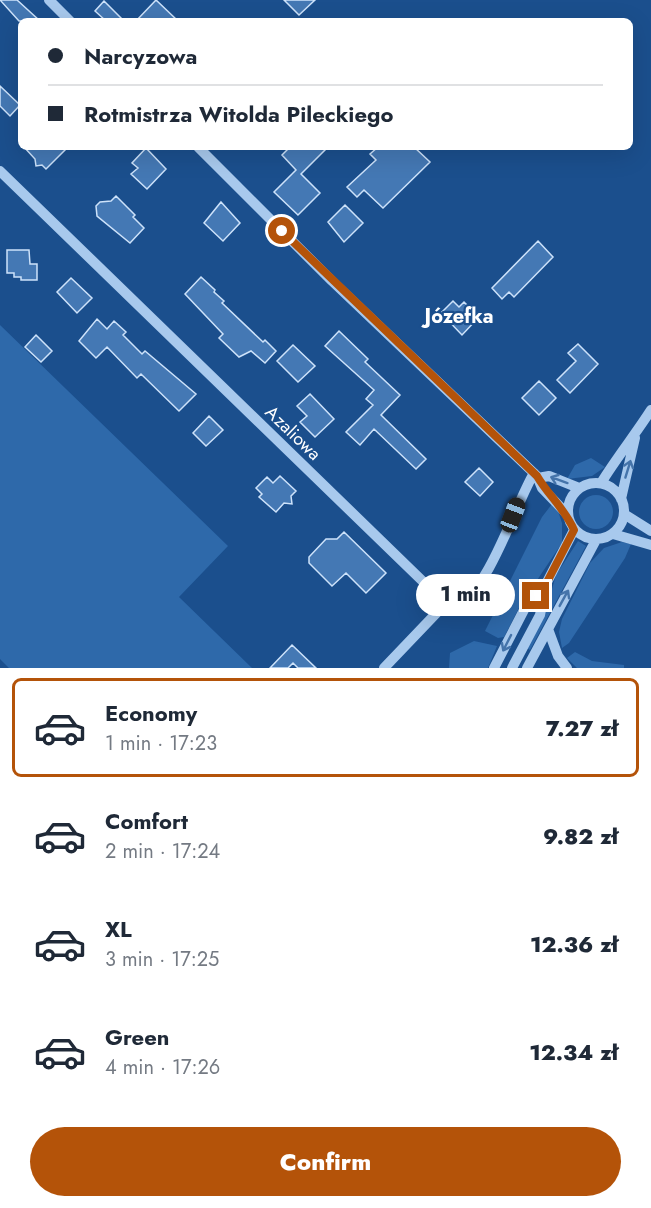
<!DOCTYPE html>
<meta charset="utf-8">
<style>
:root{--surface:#fff;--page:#f6f6f7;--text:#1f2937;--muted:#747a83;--line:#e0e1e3;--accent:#b45309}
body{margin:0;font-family:Jost,sans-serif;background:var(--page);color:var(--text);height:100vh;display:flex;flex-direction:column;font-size:22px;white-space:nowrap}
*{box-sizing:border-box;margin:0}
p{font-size:20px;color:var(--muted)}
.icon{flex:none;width:33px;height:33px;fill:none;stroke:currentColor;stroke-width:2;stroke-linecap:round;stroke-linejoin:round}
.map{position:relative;height:668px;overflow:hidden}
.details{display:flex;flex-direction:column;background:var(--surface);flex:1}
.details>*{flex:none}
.top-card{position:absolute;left:18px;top:18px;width:615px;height:132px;border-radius:9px;box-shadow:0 6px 24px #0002;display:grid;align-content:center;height:132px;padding:0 30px;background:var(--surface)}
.end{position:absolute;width:27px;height:27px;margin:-14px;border:8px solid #b45309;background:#fff;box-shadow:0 0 0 3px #fff}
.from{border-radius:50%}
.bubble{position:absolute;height:42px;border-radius:21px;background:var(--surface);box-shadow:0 6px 24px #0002;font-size:20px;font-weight:800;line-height:42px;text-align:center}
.car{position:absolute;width:18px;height:36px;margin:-18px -9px;border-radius:8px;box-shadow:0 0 4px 2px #0007;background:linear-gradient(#222 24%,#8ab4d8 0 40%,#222 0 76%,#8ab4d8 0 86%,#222 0)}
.top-card b{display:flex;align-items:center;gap:21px;height:57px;font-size:22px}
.top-card b+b{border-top:2px solid var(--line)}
.top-card i{width:15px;height:15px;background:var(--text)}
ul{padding:10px 0 0;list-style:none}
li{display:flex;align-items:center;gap:18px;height:99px;margin:0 12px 9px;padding:0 18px;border:3px solid transparent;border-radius:9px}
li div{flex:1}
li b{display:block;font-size:22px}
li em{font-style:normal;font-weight:800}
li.selected{border-color:var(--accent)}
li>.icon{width:54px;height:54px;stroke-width:1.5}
.action{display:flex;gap:12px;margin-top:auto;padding:12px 30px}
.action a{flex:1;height:69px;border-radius:36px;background:var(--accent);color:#fff;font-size:24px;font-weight:800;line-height:69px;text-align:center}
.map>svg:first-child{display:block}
.green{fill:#2e69aa}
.building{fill:#4478b4;stroke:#cde2fa;stroke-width:1.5}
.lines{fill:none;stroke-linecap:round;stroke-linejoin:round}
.minor{stroke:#a8c9ed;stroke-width:10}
.oneway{stroke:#4574aa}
.route{stroke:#b45309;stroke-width:8}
.labels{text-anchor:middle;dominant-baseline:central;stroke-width:4.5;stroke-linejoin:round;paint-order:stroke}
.street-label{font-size:18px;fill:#fff;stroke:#1b4f8d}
.neighbourhood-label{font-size:20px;font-weight:bold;fill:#fff;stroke:#1b4f8d}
</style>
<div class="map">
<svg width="651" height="668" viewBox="0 0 651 668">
<rect width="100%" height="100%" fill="#1b4f8d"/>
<path class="green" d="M0 325 228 546 179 597 252 668H9L0 659Z
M591 458 605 467 592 476 567 479 575 465Z
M579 512a17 17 0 1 1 34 0a17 17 0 1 1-34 0Z
M552 504 558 511 562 523V543L521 604 504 637 498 638 485 631 542 517Z
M578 541 586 546 530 650 527 648 548 603 556 575Z
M622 542 631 544 625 558 569 643 562 648 559 632 562 619 590 563 604 548Z
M474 641 497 646 488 668H449L450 653Z
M575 652 592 661 624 665V668H577L567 658Z"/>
<path class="building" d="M0 0H17L40 21H19Z
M156 0 178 21H136Z
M284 0H315L299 15Z
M104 1 124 21H106L95 11Z
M0 86 20 105 10 116 0 106Z
M24 147H68L46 169 42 165 36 166 35 159Z
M290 147H328L301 174 320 193 298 215 274 192 296 170 282 155Z
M378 147H414L430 162 383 208 364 190 357 197 347 187 376 160 370 154Z
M146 148 166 169 147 189 131 174 138 168 132 163Z
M116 196 135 215 133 217 144 228 130 243 97 216 96 206 100 202 111 201Z
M221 202 240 223 223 241 204 223Z
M345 205 363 223 344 242 328 222Z
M538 241 553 257 514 297 509 292 502 299 492 288Z
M7 250H29L30 264H37V280H21V277H14V273H7Z
M201 277 215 290 214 292 224 301 222 303 263 342 265 340 276 351 265 363 251 351 239 357 219 338 223 334 185 294Z
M71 278 92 298 77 313 57 292Z
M453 301 459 307 464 302 479 317 462 335 441 313Z
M97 319 107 329 114 321 126 332 123 335 142 354 145 351 196 394 179 411 141 374 137 378 107 347 96 358 79 341Z
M339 331 368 359 365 362 400 395 381 415 426 459 416 469 374 429 360 445 346 432 373 405 366 399 374 390 325 346Z
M36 335 52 351 41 362 25 347Z
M578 344 598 364 570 393 557 380 576 361 568 353Z
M293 345 315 366 298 382 277 361Z
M539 381 556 398 539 415 522 398Z
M310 394 334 419 315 437 300 422 307 416 297 406Z
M209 416 223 430 206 446 193 433Z
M479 468 493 482 480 496 465 482Z
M280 476 296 491 291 496 292 504 284 503 276 512 259 497 262 494 256 488 267 477 273 483Z
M344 532 386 573 366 593 346 573 332 586 309 563V557L326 539H337Z
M292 645 316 668H298L293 663 288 668H270Z"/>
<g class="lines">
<path class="minor" d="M49 0 70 21
M198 147 332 281 537 476 542 488 567 514
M0 171 441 599 459 603C490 588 515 505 534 473
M538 478 549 476 579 488
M568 511a28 28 0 1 1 56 0a28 28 0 1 1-56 0Z
M601 483C617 457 635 435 651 410
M621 499 635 438
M624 514 651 531
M613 534 651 545
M548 629 558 656 567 668
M384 668 447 602
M494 668 525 608 546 584 574 530
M512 668 540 615 546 584
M527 668 596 540"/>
</g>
<defs><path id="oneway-shaft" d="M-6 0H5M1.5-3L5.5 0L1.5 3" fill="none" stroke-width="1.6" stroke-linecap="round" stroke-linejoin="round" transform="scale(1.5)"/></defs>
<g class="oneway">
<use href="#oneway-shaft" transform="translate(628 469) rotate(-73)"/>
<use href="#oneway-shaft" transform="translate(559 480) rotate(-160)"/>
<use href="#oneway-shaft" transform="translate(564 598) rotate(-61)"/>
<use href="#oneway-shaft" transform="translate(507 643) rotate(117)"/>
</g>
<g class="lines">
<path class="route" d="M282 231 537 476C548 495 565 509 574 530L546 584 536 596"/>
</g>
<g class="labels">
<g class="street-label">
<text transform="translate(293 433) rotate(44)">Azaliowa</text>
</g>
<g class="neighbourhood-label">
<text x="459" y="316">Józefka</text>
</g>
</g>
</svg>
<i class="end from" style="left:282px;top:231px"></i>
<i class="end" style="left:536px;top:596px"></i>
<div class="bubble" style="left:416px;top:574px;width:99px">1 min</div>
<i class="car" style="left:513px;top:515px;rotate:21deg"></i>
<div class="top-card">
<b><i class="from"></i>Narcyzowa</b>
<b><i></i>Rotmistrza Witolda Pileckiego</b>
</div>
</div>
<section class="details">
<ul>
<li class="selected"><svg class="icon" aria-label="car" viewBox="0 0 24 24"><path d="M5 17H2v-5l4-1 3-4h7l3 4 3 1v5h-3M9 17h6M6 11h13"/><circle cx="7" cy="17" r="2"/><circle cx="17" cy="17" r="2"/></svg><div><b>Economy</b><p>1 min · 17:23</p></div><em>7.27 zł</em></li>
<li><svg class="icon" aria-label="car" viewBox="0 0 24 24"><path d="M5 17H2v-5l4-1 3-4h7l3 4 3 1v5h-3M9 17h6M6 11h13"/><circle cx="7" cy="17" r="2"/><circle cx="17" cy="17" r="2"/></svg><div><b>Comfort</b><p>2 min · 17:24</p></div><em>9.82 zł</em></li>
<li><svg class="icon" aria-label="car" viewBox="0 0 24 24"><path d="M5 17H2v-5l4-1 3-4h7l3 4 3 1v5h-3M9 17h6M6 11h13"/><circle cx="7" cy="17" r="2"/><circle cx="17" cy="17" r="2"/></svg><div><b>XL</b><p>3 min · 17:25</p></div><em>12.36 zł</em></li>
<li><svg class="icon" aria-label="car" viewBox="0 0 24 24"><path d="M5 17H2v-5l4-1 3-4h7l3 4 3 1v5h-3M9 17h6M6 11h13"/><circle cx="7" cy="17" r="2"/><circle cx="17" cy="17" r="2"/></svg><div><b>Green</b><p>4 min · 17:26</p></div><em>12.34 zł</em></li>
</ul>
<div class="action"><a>Confirm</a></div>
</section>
